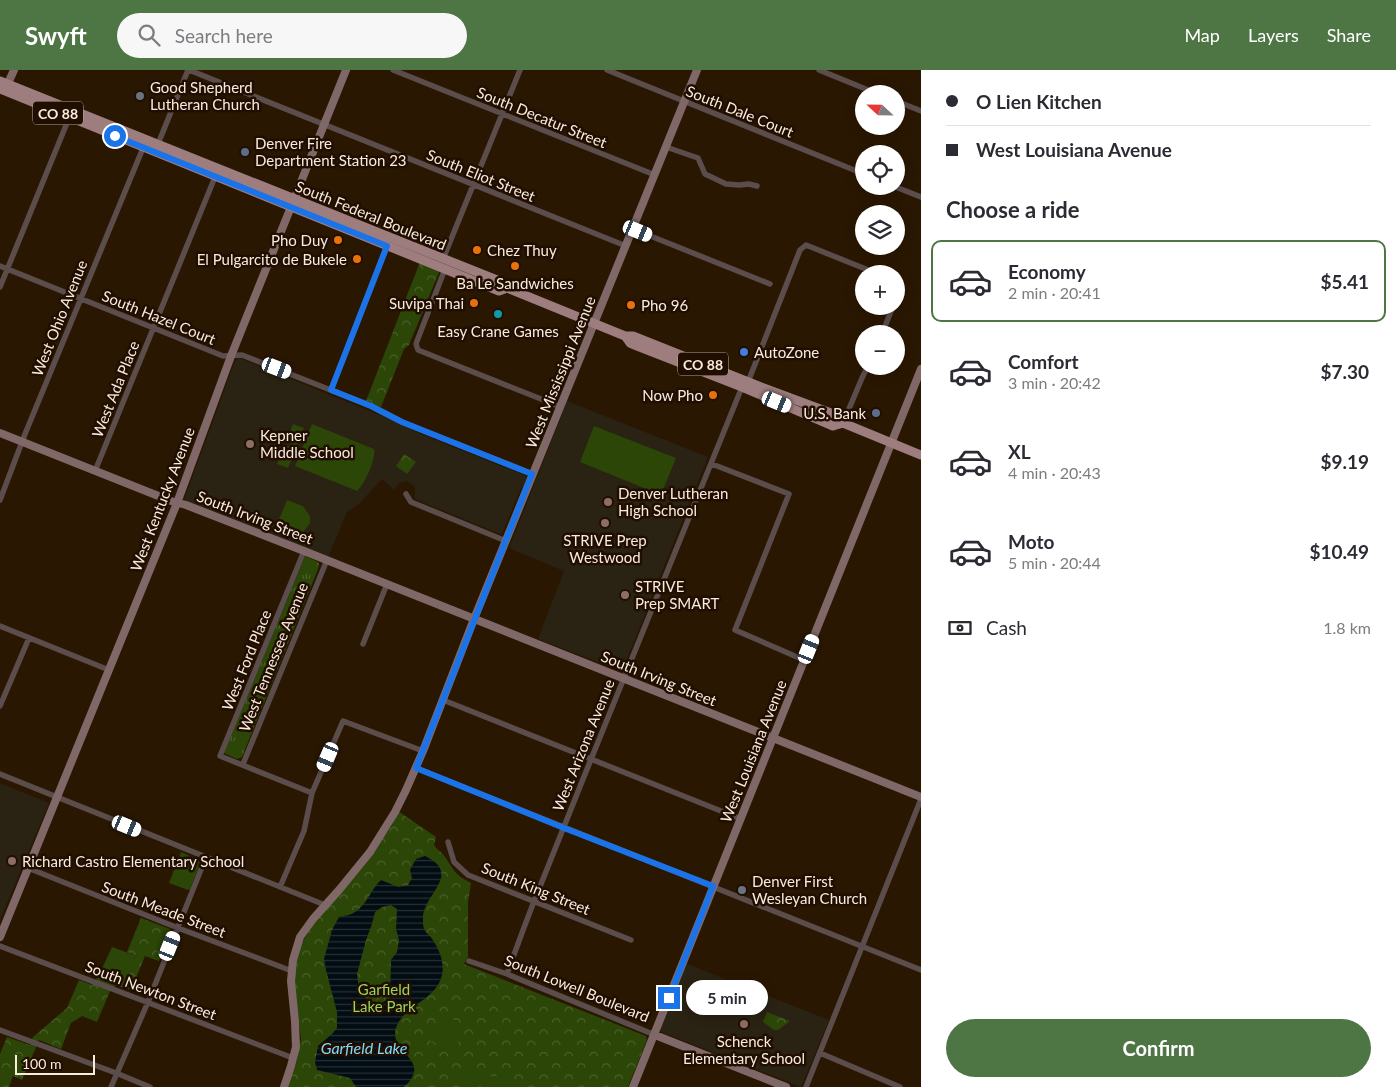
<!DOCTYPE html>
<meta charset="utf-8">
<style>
:root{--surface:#fff;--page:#f7f7f7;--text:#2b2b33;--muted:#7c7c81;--line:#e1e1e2;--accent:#4d7644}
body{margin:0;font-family:Lato,sans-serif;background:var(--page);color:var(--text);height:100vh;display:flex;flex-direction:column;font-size:19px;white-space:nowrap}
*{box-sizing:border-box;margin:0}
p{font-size:16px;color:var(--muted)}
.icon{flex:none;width:28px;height:28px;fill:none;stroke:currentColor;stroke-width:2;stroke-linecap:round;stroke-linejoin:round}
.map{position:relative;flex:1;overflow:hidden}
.sheet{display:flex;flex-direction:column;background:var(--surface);width:475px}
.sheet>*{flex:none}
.hud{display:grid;align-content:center;height:110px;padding:0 25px;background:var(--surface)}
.needle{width:32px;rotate:292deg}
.tools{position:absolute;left:855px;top:15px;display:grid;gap:10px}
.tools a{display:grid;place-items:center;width:50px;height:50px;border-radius:50%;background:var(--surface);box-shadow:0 2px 12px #0003;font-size:25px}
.scale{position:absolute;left:15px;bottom:12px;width:80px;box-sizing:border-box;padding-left:5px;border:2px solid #f9ebde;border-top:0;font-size:14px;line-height:18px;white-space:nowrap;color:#f9ebde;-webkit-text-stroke:4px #200e00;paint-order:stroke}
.end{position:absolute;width:22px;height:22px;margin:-11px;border:6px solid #1a73e8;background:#fff;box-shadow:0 0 0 2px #fff}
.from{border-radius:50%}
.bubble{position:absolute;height:35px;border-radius:18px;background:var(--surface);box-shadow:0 2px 12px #0003;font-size:16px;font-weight:700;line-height:35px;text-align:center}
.car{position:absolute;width:15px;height:30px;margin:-15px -8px;border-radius:6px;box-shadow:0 0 4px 1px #0007;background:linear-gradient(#fff 24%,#345 0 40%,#fff 0 76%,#345 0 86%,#fff 0)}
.hud b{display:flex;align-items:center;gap:18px;height:48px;font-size:19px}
.hud b+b{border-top:1px solid var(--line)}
.hud i{width:12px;height:12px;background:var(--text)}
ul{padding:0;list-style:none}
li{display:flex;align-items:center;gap:15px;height:82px;margin:0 10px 8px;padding:0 15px;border:2px solid transparent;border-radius:10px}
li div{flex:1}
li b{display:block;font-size:19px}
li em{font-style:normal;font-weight:700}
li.selected{border-color:var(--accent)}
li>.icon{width:45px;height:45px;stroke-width:1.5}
h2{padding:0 25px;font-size:22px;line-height:60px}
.pay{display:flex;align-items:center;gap:12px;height:55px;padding:0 25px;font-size:19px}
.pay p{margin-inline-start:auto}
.cta{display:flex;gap:10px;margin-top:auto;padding:10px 25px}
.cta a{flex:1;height:58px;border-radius:30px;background:var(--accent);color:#fff;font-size:20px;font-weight:700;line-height:58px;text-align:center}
header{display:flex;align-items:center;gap:30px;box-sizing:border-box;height:70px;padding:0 25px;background:var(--accent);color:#fff}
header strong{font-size:24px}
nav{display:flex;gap:28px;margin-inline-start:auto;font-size:18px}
.search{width:350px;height:45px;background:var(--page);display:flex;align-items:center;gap:12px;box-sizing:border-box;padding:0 18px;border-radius:28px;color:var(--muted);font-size:19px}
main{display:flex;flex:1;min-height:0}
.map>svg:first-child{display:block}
.education{fill:#2a2212}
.grass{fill:url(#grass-tufts)}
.park{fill:url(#park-crowns)}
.garden{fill:#2b4607}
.water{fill:url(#water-rules);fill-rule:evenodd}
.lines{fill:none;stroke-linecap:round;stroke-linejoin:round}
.street{stroke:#5c4d4d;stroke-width:5.5}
.secondary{stroke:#806869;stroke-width:8}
.primary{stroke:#9d7d7e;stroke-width:9}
.route{stroke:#1a73e8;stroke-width:6}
.worship-dot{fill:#6b7280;stroke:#200e00;stroke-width:2}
.service-dot{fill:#5c6f8a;stroke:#200e00;stroke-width:2}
.food-dot{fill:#e8710a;stroke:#200e00;stroke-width:2}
.culture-dot{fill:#0f9aa8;stroke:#200e00;stroke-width:2}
.shop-dot{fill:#3f7fe0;stroke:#200e00;stroke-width:2}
.education-dot{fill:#8d6e63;stroke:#200e00;stroke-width:2}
.labels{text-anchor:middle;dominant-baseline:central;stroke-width:5;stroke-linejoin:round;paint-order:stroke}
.shield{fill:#200e00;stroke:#b8a99b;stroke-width:1}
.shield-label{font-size:14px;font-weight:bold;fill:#f9ebde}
.poi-label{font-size:15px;fill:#f9ebde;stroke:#200e00;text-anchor:start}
.street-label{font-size:15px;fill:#f9ebde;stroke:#200e00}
.park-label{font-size:15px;fill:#9ad460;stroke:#200e00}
.water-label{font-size:16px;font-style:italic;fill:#80d8f8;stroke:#200e00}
</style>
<header>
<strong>Swyft</strong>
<div class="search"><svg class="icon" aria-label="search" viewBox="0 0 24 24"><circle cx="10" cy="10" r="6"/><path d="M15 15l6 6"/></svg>Search here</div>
<nav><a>Map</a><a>Layers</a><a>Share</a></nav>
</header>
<main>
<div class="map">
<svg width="921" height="1017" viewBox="0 0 921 1017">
<defs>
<pattern id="grass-tufts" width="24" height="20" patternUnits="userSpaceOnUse" patternTransform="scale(1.25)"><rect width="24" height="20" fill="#2b4607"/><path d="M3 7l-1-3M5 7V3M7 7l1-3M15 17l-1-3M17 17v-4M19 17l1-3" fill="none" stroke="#4a612b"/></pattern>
<pattern id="park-crowns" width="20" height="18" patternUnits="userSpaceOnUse" patternTransform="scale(1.25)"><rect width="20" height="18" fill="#2b4607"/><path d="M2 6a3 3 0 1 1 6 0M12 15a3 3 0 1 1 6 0" fill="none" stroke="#4a612b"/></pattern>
<pattern id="water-rules" width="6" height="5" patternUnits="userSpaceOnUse" patternTransform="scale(1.25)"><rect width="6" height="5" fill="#010d13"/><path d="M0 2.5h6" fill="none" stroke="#273035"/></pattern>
</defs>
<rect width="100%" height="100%" fill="#2a1702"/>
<path class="education" d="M238 289H242L382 346 423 365 526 406 527 409 525 415 521 418 502 464 498 463 417 430 415 428V418L413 415 406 411 400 413 394 420 382 409 358 435 347 442 328 487 187 432 184 430 235 291Z
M567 331 708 387 622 601 538 569 564 501 509 478Z
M0 713 49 733 0 850Z
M685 893 829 950 801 1017 659 961Z"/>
<path class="grass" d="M305 486 316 491 319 493 318 499 242 687 237 689 224 683Z"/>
<path class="park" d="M420 192 440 200 409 275 404 279 381 337 366 331Z
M404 384 416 392 407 404 396 396Z
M398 741 436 767 434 775C437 780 442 782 445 787 454 800 455 805 471 813L468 832V887L464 894 646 966 647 970 628 1017H287L296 994 301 969 294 907 299 878 312 856 365 793 392 755Z
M141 848 170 859 171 862 159 891 145 886 131 920 116 915 110 921 97 952 82 946 71 953 61 979 39 970 22 1010 13 1006 9 1017H0V984L7 967 30 975 33 967 67 938 79 910 92 915 98 907 113 913 136 886 127 882Z
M767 942 790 951 778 960H774L763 952Z"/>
<path class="garden" d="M293 354 304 358 297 377 286 372Z
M312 354 374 379C376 389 365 414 357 421L295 396Z
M594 356 676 388 661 425 580 392Z
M285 375 296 379 288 398 277 394Z
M287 430 303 436 310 446V453L301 465 281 458 278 452Z
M181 782 201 791 190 819 188 820 169 813Z
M112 877 137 886 113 913 98 907Z
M441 945 457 951 452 963 461 966 454 982 445 981V978L436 977V972L432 971 430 973Z
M466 997C473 1000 481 1005 489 1006 502 1007 512 1003 521 1017H483L462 1008Z"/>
<path class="water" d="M425 786C464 805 421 825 423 850 423 853 423 858 425 861 426 863 428 864 430 866 438 877 445 891 442 905 436 931 404 934 396 958 389 978 421 988 413 1005 412 1009 407 1014 404 1017H356L350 1008 317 1000 315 992 318 976 332 964 337 958V942L326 900 324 889 332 860 339 847C344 846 351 845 355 842 367 835 371 819 381 810L398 817 408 815 412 808 410 800 416 789ZM391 835 397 839 396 859 399 870 397 882 391 890 390 928 380 934 370 933 359 920 357 904 366 870 372 854 375 842 382 837Z"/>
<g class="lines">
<path class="street" d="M189 0 626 176
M393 0 655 105
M607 0 864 104
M819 0 878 24
M896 31 921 41
M158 74 188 0
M666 77 698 88 705 104 726 114 739 115 749 114 757 116
M893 116 921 127
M633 159 770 214
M443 189 520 0
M0 196 223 286 242 285 371 336 402 352 533 404
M445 199 417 271 416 274 418 280 561 337
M896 213 900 220 896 229
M0 217 69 48
M882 264 893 236
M748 312 800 180 806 175 878 204
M331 320 387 176
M843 353 862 308 868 296
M712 394 789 424 735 560 804 590
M95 401 215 107
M406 424 411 432 506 471
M0 430 25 364 143 78
M304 481 220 686 312 723
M0 556 109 600
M363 574 387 514
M443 630 741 749
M0 636 29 568
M243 694 327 490
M416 698 921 900
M0 704 325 835
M448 772 454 792 468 805 631 870
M28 798 178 858 292 901
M280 817 304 761 312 723 343 651 423 681
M0 876 293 988
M469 891 507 904 655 965
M507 904C516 879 525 854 535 829 603 658 673 488 742 317
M0 960 116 1003 150 1017
M820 983 900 1017
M111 1017 148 932 206 787
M806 1017 921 729"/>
<path class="secondary" d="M4 16 9 11 14 0
M0 363 171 431 186 435 304 481 921 727
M0 867 177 433 231 286 346 0
M655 965 786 1017
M284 1017 291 996 296 977 295 951 291 911 293 890 300 867 313 849 339 820 370 782 395 742 406 720 423 681 474 549 697 0
M633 1017 921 299"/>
<path class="primary" d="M0 11 502 212 507 218 625 266H633L761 317 839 346 843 353
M0 19 499 221 507 218
M625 266 630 273 637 276 742 317 833 356 843 353 921 385"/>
</g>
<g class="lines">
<path class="route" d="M115 66 387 176 331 320 371 336 402 352 532 404 416 698 564 758 713 816 669 928"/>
</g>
<g class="worship-dot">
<circle cx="140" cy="26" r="5"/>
<circle cx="742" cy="820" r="5"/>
</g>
<g class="service-dot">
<circle cx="245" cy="82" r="5"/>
<circle cx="876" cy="343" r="5"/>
</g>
<g class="food-dot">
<circle cx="338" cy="170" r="5"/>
<circle cx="477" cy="180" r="5"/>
<circle cx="357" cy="189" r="5"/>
<circle cx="515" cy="196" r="5"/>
<circle cx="474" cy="233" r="5"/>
<circle cx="631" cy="235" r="5"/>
<circle cx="713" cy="325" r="5"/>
</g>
<circle class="culture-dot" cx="498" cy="244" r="5"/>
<circle class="shop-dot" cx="744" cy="282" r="5"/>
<g class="education-dot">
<circle cx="250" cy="374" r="5"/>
<circle cx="608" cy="432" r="5"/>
<circle cx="605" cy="453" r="5"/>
<circle cx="625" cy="525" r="5"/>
<circle cx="12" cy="791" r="5"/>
<circle cx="744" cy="954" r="5"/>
</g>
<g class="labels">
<g class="shield">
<rect x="33" y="31.5" width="50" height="23" rx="4"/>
<rect x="678" y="282.5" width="50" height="23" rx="4"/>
</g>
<g class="shield-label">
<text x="58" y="43">CO 88</text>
<text x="703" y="294">CO 88</text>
</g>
<g class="poi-label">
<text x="150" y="17">Good Shepherd<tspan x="150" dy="17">Lutheran Church</tspan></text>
<text x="255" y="73">Denver Fire<tspan x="255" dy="17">Department Station 23</tspan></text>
<text x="328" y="170" text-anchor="end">Pho Duy</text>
<text x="487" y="180">Chez Thuy</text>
<text x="347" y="189" text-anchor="end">El Pulgarcito de Bukele</text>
<text x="515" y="213" text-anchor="middle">Ba Le Sandwiches</text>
<text x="464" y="233" text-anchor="end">Suvipa Thai</text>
<text x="641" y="235">Pho 96</text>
<text x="498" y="261" text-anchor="middle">Easy Crane Games</text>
<text x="754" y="282">AutoZone</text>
<text x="703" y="325" text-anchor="end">Now Pho</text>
<text x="866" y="343" text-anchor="end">U.S. Bank</text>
<text x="260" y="365">Kepner<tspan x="260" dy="17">Middle School</tspan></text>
<text x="618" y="423">Denver Lutheran<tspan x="618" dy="17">High School</tspan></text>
<text x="605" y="470" text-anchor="middle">STRIVE Prep<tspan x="605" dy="17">Westwood</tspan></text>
<text x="635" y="516">STRIVE<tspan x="635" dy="17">Prep SMART</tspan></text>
<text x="22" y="791">Richard Castro Elementary School</text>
<text x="752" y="811">Denver First<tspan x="752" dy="17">Wesleyan Church</tspan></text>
<text x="744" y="971" text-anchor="middle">Schenck<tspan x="744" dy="17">Elementary School</tspan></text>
</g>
<g class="street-label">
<text transform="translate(740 41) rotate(22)">South Dale Court</text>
<text transform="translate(542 47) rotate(22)">South Decatur Street</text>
<text transform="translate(481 105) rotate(22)">South Eliot Street</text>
<text transform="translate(371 145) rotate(22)">South Federal Boulevard</text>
<text transform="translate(159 247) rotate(22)">South Hazel Court</text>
<text transform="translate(59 248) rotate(-68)">West Ohio Avenue</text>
<text transform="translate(560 302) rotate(-68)">West Mississippi Avenue</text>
<text transform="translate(115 319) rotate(-68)">West Ada Place</text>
<text transform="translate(162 429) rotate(-69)">West Kentucky Avenue</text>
<text transform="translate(255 447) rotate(21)">South Irving Street</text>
<text transform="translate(273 587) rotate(-68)">West Tennessee Avenue</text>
<text transform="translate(246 590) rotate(-68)">West Ford Place</text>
<text transform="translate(659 608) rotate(22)">South Irving Street</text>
<text transform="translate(583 675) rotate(-68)">West Arizona Avenue</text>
<text transform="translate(753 681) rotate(-68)">West Louisiana Avenue</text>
<text transform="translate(536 818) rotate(22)">South King Street</text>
<text transform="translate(164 839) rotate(21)">South Meade Street</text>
<text transform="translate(577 918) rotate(22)">South Lowell Boulevard</text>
<text transform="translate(151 920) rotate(21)">South Newton Street</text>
</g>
<g class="park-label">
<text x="384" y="919">Garfield<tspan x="384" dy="17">Lake Park</tspan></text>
</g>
<g class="water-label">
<text x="364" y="977">Garfield Lake</text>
</g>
</g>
</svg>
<div class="tools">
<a><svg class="needle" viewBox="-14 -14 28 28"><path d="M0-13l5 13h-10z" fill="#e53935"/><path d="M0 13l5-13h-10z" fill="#7c7c81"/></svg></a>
<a><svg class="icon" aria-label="locate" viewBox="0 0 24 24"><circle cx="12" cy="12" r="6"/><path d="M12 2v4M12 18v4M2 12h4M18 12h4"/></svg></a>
<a><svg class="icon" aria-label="layers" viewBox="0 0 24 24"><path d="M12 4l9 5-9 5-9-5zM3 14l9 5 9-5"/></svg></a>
<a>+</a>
<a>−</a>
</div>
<div class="scale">100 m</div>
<i class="end from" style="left:115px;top:66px"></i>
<i class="end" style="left:669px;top:928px"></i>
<div class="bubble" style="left:686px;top:910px;width:82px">5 min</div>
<i class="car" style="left:638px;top:161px;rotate:112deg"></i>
<i class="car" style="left:277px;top:298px;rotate:111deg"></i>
<i class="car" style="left:777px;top:332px;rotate:112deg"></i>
<i class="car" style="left:809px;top:579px;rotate:22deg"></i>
<i class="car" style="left:328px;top:687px;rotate:203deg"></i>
<i class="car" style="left:127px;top:756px;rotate:112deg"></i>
<i class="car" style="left:170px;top:876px;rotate:22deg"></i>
</div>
<section class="sheet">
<div class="hud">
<b><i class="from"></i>O Lien Kitchen</b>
<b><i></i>West Louisiana Avenue</b>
</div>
<h2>Choose a ride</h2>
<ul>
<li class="selected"><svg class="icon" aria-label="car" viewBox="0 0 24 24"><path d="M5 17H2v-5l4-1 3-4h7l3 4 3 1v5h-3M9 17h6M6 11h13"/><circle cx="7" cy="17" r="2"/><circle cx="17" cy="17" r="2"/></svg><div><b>Economy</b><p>2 min · 20:41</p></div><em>$5.41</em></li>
<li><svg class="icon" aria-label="car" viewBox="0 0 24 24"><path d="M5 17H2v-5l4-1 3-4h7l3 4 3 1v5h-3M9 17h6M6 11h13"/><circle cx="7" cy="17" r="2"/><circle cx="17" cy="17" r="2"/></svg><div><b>Comfort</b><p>3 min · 20:42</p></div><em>$7.30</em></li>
<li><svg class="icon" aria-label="car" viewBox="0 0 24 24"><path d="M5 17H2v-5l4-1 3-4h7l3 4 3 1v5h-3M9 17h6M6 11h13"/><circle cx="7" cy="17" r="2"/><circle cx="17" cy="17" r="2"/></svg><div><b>XL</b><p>4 min · 20:43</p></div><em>$9.19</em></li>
<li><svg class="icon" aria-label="car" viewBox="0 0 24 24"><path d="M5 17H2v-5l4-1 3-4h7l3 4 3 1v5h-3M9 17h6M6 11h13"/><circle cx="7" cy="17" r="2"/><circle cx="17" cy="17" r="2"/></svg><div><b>Moto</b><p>5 min · 20:44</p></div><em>$10.49</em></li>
</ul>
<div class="pay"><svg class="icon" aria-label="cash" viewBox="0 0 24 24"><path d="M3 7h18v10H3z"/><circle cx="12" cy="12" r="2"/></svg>Cash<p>1.8 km</p></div>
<div class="cta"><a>Confirm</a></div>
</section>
</main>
